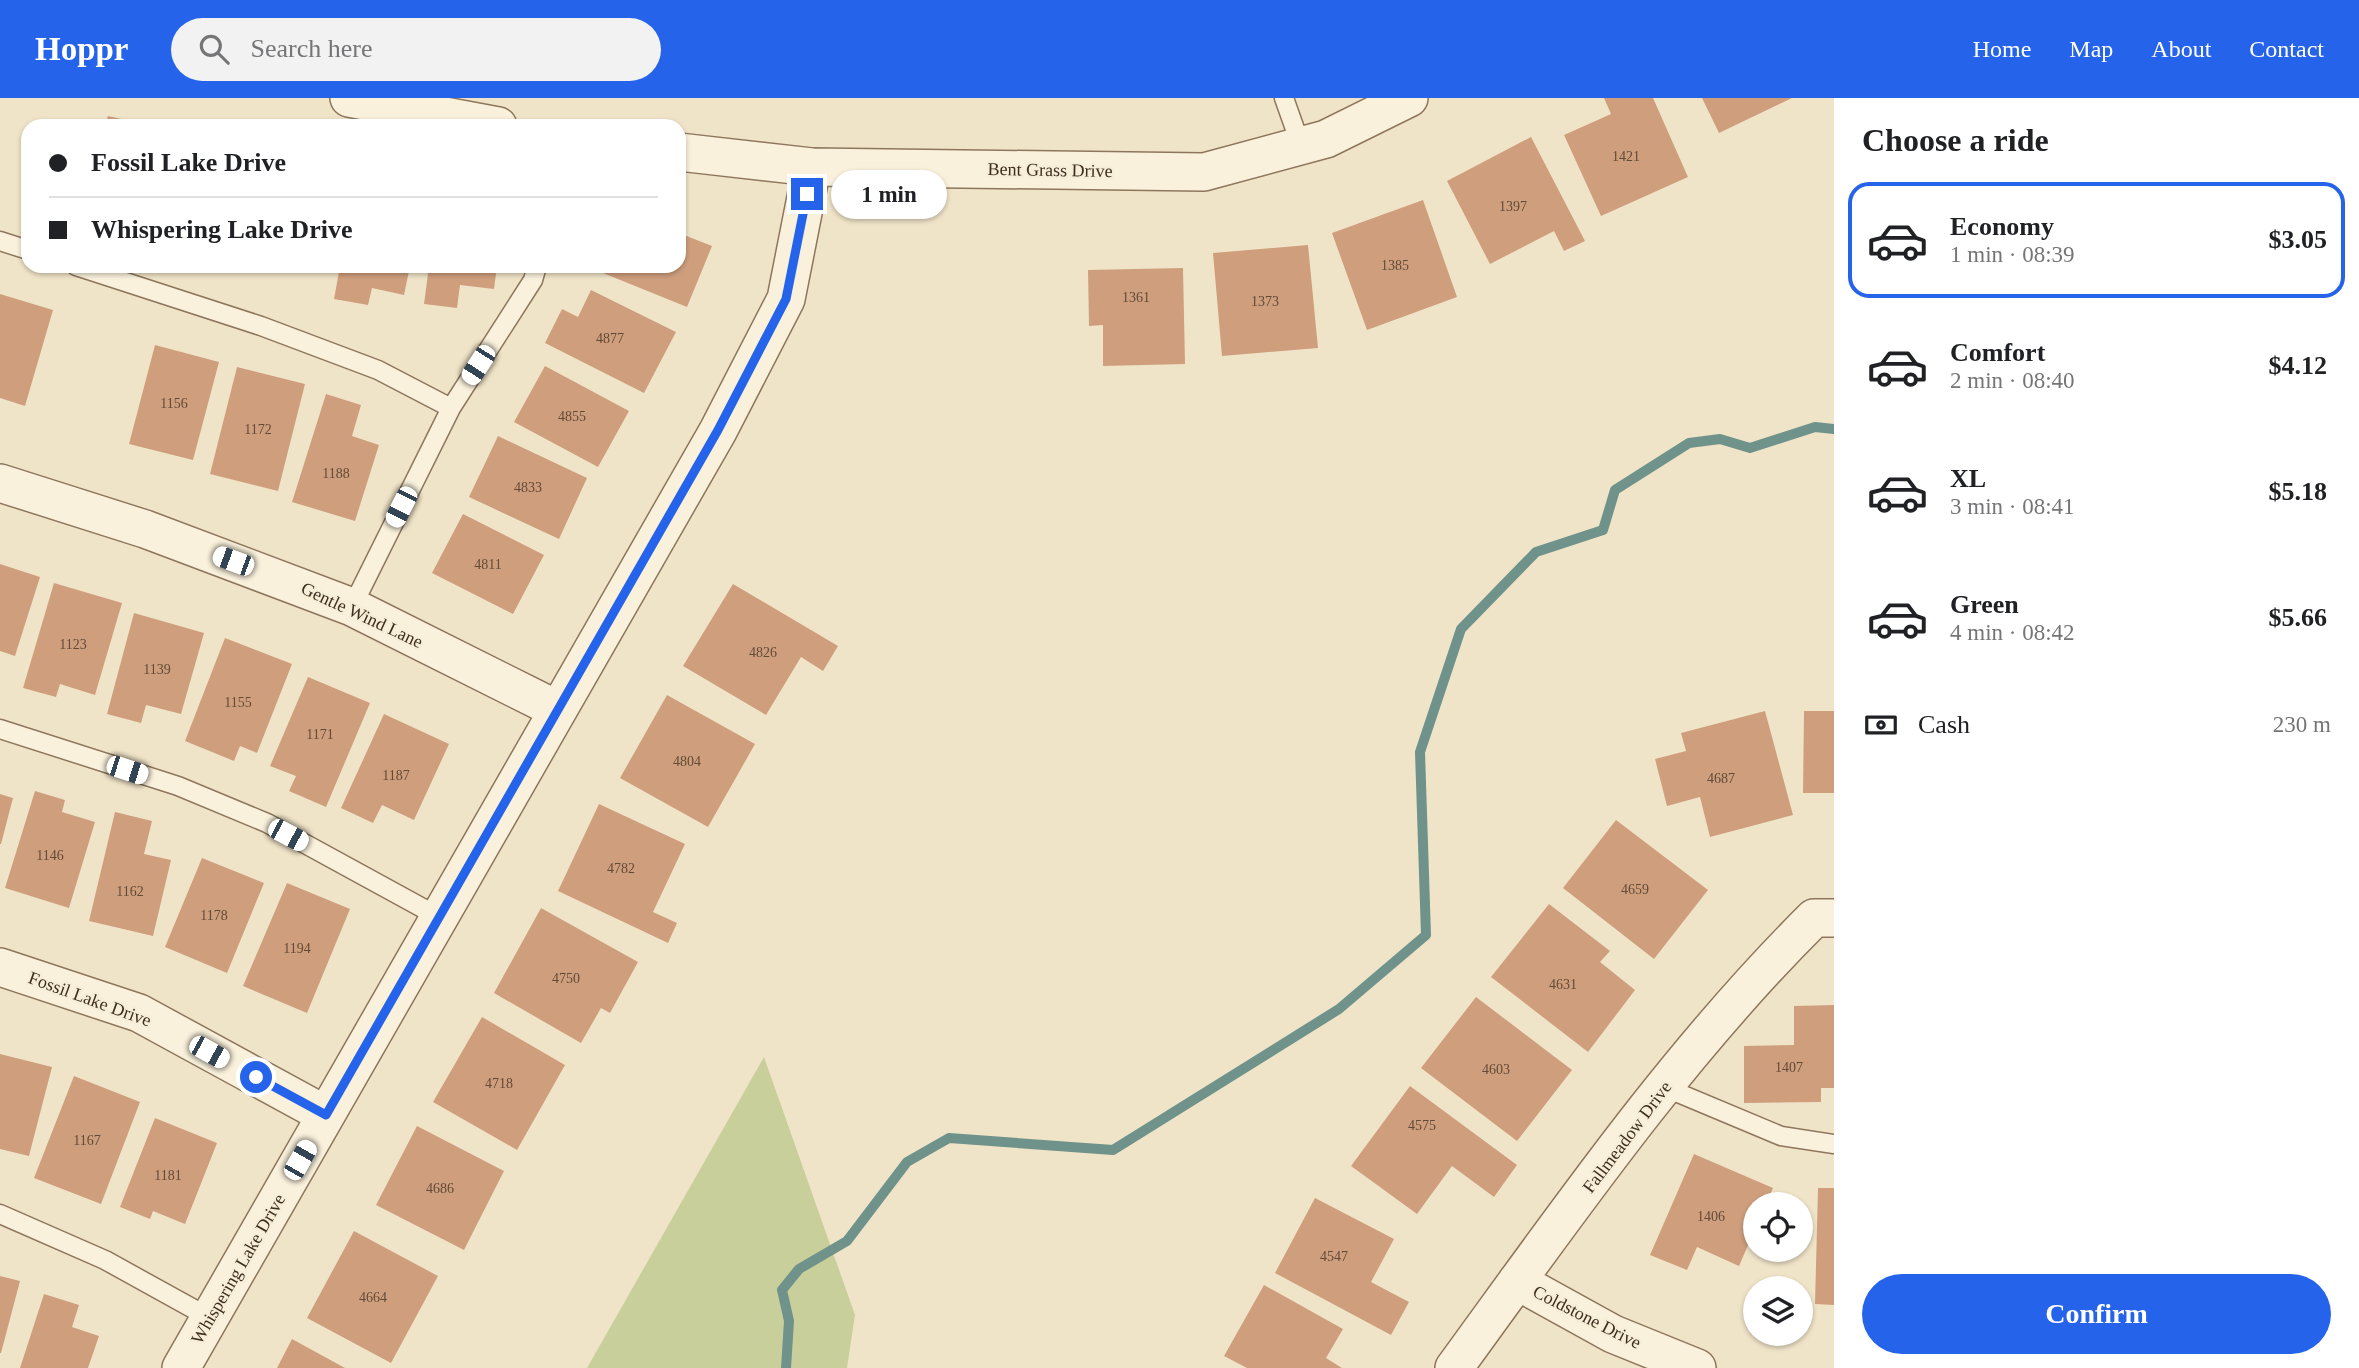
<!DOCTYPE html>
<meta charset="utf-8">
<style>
:root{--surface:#fff;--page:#f2f2f2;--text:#202124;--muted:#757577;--line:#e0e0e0;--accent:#2563eb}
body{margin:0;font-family:"Times New Roman",serif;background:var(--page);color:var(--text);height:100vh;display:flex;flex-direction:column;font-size:26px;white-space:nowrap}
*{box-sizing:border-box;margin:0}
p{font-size:23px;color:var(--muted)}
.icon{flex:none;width:38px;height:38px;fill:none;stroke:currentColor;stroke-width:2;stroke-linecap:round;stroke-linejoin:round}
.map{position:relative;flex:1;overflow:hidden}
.sheet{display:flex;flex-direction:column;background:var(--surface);width:525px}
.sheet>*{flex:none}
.banner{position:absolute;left:21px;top:21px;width:665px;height:154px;border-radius:21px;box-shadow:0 2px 5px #0004;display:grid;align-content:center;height:154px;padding:0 28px;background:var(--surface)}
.buttons{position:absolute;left:1743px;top:1094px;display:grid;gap:14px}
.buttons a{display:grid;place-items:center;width:70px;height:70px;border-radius:50%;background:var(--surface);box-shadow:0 2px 5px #0004;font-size:35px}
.end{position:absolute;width:32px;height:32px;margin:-16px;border:9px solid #2563eb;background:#fff;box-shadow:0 0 0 4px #fff}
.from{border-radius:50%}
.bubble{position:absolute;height:49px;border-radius:24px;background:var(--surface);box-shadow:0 2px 5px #0004;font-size:23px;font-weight:700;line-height:49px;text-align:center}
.car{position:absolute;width:21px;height:42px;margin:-21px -10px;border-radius:9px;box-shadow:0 0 5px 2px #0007;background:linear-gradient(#fff 24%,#345 0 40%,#fff 0 76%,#345 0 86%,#fff 0)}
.banner b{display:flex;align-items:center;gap:24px;height:66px;font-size:26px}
.banner b+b{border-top:2px solid var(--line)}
.banner i{width:18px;height:18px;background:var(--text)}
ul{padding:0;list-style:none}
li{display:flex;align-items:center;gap:21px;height:116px;margin:0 14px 10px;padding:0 14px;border:4px solid transparent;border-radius:21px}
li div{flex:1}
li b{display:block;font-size:26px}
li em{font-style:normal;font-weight:700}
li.selected{border-color:var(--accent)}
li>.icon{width:63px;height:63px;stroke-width:1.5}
h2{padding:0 28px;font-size:32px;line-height:84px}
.pay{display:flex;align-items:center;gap:18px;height:77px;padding:0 28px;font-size:26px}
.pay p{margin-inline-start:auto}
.action{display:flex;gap:14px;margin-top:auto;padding:14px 28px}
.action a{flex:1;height:80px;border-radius:42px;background:var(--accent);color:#fff;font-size:28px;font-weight:700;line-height:80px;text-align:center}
header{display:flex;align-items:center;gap:42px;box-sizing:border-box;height:98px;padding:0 35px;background:var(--accent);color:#fff}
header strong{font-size:33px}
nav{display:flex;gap:38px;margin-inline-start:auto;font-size:24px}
.search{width:490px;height:63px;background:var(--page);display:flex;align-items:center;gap:18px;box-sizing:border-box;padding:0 24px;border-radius:38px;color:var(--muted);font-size:26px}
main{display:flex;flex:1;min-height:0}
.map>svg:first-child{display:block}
.green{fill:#c9cf9b}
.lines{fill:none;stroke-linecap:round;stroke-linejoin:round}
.stream{stroke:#6f938a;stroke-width:10}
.building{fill:#cf9f7d}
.service-casing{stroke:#8d765c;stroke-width:21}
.minor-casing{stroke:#8d765c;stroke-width:40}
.service{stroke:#faf1dc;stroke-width:18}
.minor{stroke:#faf1dc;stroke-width:37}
.route{stroke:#2563eb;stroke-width:9}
.labels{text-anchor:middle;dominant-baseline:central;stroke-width:5;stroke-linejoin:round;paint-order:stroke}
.number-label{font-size:14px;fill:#624a37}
.street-label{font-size:18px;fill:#3d2e20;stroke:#f7eed8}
</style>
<header>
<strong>Hoppr</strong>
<div class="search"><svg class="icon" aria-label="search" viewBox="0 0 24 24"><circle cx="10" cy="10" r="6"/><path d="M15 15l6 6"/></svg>Search here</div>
<nav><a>Home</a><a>Map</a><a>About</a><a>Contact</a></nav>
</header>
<main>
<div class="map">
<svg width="1834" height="1270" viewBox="0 0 1834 1270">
<rect width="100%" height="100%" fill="#f0e4c8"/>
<path class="green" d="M764 959 855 1217 847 1270H587Z"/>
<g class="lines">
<path class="stream" d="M786 1270 789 1223 782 1192 799 1171 847 1143 907 1064 949 1040 1113 1052 1339 911 1426 837 1420 654 1461 531 1536 454 1603 432 1615 392 1689 345 1720 341 1750 350 1815 329 1834 331"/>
</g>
<path class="building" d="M1604 0H1653L1688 79 1601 118 1564 37 1611 16Z
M1702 0H1792L1719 35Z
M108 18 148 27V28H105Z
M1531 39 1585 143 1564 153 1554 133 1490 166 1447 83Z
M1423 102 1457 199 1367 232 1332 135Z
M679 135 712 148 687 209 598 173 600 168H679Z
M1308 147 1318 250 1222 258 1213 155Z
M340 168H410L404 197 372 190 368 207 334 201Z
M429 168H497L494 191 460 187 457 210 424 206Z
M1183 170 1185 266 1103 268V227L1089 228 1088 172Z
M591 192 676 234 644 295 545 245 562 211 578 219Z
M0 196 53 212 25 308 0 300Z
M155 247 219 264 193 362 129 346Z
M545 268 629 313 598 369 514 324Z
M237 269 305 286 278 393 210 376Z
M326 296 361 307 352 338 379 347 355 423 292 404Z
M498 338 587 380 559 441 469 399Z
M463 416 544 457 513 516 432 475Z
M0 466 40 479 15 558 0 553Z
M54 485 122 505 95 597 60 586 56 599 23 590Z
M733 486 838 548 823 573 801 559 766 617 683 568Z
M134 515 204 535 181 616 146 607 141 625 107 616Z
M225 540 292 566 257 655 240 648 234 663 185 643Z
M308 579 370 605 326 709 289 693 296 678 270 668Z
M667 597 755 646 708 729 620 680Z
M1765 613 1793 717 1710 739 1700 699 1667 708 1655 661 1686 653 1681 635Z
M1804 613H1834V695H1803Z
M384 616 449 646 414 722 382 707 373 725 341 710Z
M35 693 65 702 62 714 95 724 69 810 5 790Z
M0 696 13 700 1 746H0Z
M599 706 685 746 653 814 677 825 668 845 558 793Z
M115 714 152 723 144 756 171 762 153 838 89 823Z
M1616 722 1708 792 1654 861 1563 790Z
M202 760 264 785 227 875 165 849Z
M287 785 350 811 307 915 243 888Z
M1549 806 1610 853 1600 864 1635 892 1588 954 1491 879Z
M541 810 638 864 610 915 601 910 581 945 494 895Z
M1476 899 1572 972 1517 1043 1421 970Z
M1834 907V990H1821V1004L1744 1005V948L1794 947V908Z
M482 919 565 967 517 1052 433 1004Z
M0 956 52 969 29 1058 0 1051Z
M74 978 140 1004 101 1106 34 1080Z
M1410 988 1517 1067 1494 1099 1452 1068 1417 1116 1351 1068Z
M155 1020 217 1045 185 1126 153 1113 150 1121 120 1109Z
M417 1028 504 1073 464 1152 376 1107Z
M1694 1056 1773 1090 1766 1106H1755V1131L1739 1168 1697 1149 1687 1172 1650 1157Z
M1818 1090H1834V1207L1815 1206Z
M1315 1100 1394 1141 1371 1184 1409 1204 1391 1237 1275 1175Z
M354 1133 438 1178 391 1265 307 1220Z
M0 1178 20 1183 1 1255H0Z
M1264 1187 1343 1231 1326 1260 1342 1270H1247L1224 1258Z
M44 1196 79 1207 72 1229 99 1238 88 1270H20Z
M292 1241 345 1270H277Z"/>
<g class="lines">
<g class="service-casing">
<path id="service" d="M1284 0 1301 48
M0 143 28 152
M76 168 261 228 378 272 451 310
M352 509 451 310 533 182 537 168
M0 631 178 688 267 725 439 819
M1664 989 1781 1038 1834 1046
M0 1116 105 1162 210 1220"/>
</g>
<g class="minor-casing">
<path id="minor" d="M349 0 498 28
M679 54 812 69 1204 74 1326 41 1409 0
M0 385 145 431 352 509 558 612
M0 869 139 915 326 1017
M1517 1183 1613 1236 1697 1270
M181 1270 718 333 786 201 812 69
M1454 1270C1567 1115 1678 955 1814 820H1834"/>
</g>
<use href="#service" class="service"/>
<use href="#minor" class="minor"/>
</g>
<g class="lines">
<path class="route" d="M256 979 326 1017 718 332 786 201 807 96"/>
</g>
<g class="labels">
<g class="number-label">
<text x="1626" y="58">1421</text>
<text x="1513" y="108">1397</text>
<text x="1395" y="167">1385</text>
<text x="1136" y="199">1361</text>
<text x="1265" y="203">1373</text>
<text x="610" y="240">4877</text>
<text x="174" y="305">1156</text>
<text x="572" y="318">4855</text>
<text x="258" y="331">1172</text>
<text x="336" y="375">1188</text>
<text x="528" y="389">4833</text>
<text x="488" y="466">4811</text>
<text x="73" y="546">1123</text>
<text x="763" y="554">4826</text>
<text x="157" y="571">1139</text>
<text x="238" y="604">1155</text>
<text x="320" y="636">1171</text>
<text x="687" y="663">4804</text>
<text x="396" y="677">1187</text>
<text x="1721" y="680">4687</text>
<text x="50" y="757">1146</text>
<text x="621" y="770">4782</text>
<text x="1635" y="791">4659</text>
<text x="130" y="793">1162</text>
<text x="214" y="817">1178</text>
<text x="297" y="850">1194</text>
<text x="566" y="880">4750</text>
<text x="1563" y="886">4631</text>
<text x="1789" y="969">1407</text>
<text x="1496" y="971">4603</text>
<text x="499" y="985">4718</text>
<text x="1422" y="1027">4575</text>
<text x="87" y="1042">1167</text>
<text x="168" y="1077">1181</text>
<text x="440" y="1090">4686</text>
<text x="1711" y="1118">1406</text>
<text x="1334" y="1158">4547</text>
<text x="373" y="1199">4664</text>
</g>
<g class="street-label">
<text transform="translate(1050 72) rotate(1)">Bent Grass Drive</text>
<text transform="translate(362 517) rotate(25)">Gentle Wind Lane</text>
<text transform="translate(90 901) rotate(20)">Fossil Lake Drive</text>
<text transform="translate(1627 1039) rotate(-53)">Fallmeadow Drive</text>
<text transform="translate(238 1171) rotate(-60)">Whispering Lake Drive</text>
<text transform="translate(1587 1219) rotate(27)">Coldstone Drive</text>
</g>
</g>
</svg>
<div class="buttons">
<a><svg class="icon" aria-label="locate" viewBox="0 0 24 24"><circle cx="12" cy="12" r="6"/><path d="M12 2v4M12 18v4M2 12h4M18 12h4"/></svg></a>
<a><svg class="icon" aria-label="layers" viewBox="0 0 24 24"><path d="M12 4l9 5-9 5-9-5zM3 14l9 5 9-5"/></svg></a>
</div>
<i class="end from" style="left:256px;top:979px"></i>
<i class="end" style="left:807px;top:96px"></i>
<div class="bubble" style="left:831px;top:72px;width:116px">1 min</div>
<i class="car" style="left:478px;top:267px;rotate:213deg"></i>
<i class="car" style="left:401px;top:409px;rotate:207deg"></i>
<i class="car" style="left:233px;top:463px;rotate:290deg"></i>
<i class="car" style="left:127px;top:672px;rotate:108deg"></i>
<i class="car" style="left:288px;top:737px;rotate:118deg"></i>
<i class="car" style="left:209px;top:954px;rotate:119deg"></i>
<i class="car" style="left:300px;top:1062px;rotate:30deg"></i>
<div class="banner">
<b><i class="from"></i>Fossil Lake Drive</b>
<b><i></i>Whispering Lake Drive</b>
</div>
</div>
<section class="sheet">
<h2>Choose a ride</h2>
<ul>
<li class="selected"><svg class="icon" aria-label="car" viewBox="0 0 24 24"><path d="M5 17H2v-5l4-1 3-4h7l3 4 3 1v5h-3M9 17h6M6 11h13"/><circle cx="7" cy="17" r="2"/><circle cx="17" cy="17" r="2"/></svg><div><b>Economy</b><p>1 min · 08:39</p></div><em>$3.05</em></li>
<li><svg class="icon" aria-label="car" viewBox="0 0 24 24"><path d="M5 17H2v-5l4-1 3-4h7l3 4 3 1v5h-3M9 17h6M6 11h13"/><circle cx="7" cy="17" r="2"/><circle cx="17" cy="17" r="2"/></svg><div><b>Comfort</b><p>2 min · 08:40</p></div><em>$4.12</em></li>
<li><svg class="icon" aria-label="car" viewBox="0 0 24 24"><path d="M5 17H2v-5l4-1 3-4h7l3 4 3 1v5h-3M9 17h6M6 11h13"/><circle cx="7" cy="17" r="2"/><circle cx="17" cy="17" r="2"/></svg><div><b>XL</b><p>3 min · 08:41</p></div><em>$5.18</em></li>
<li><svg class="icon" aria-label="car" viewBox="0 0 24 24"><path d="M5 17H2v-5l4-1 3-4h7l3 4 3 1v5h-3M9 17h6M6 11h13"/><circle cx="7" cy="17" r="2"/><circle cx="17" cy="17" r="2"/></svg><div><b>Green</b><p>4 min · 08:42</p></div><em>$5.66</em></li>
</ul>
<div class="pay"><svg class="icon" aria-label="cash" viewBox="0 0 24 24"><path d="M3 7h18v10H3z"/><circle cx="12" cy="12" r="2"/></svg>Cash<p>230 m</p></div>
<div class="action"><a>Confirm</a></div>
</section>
</main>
